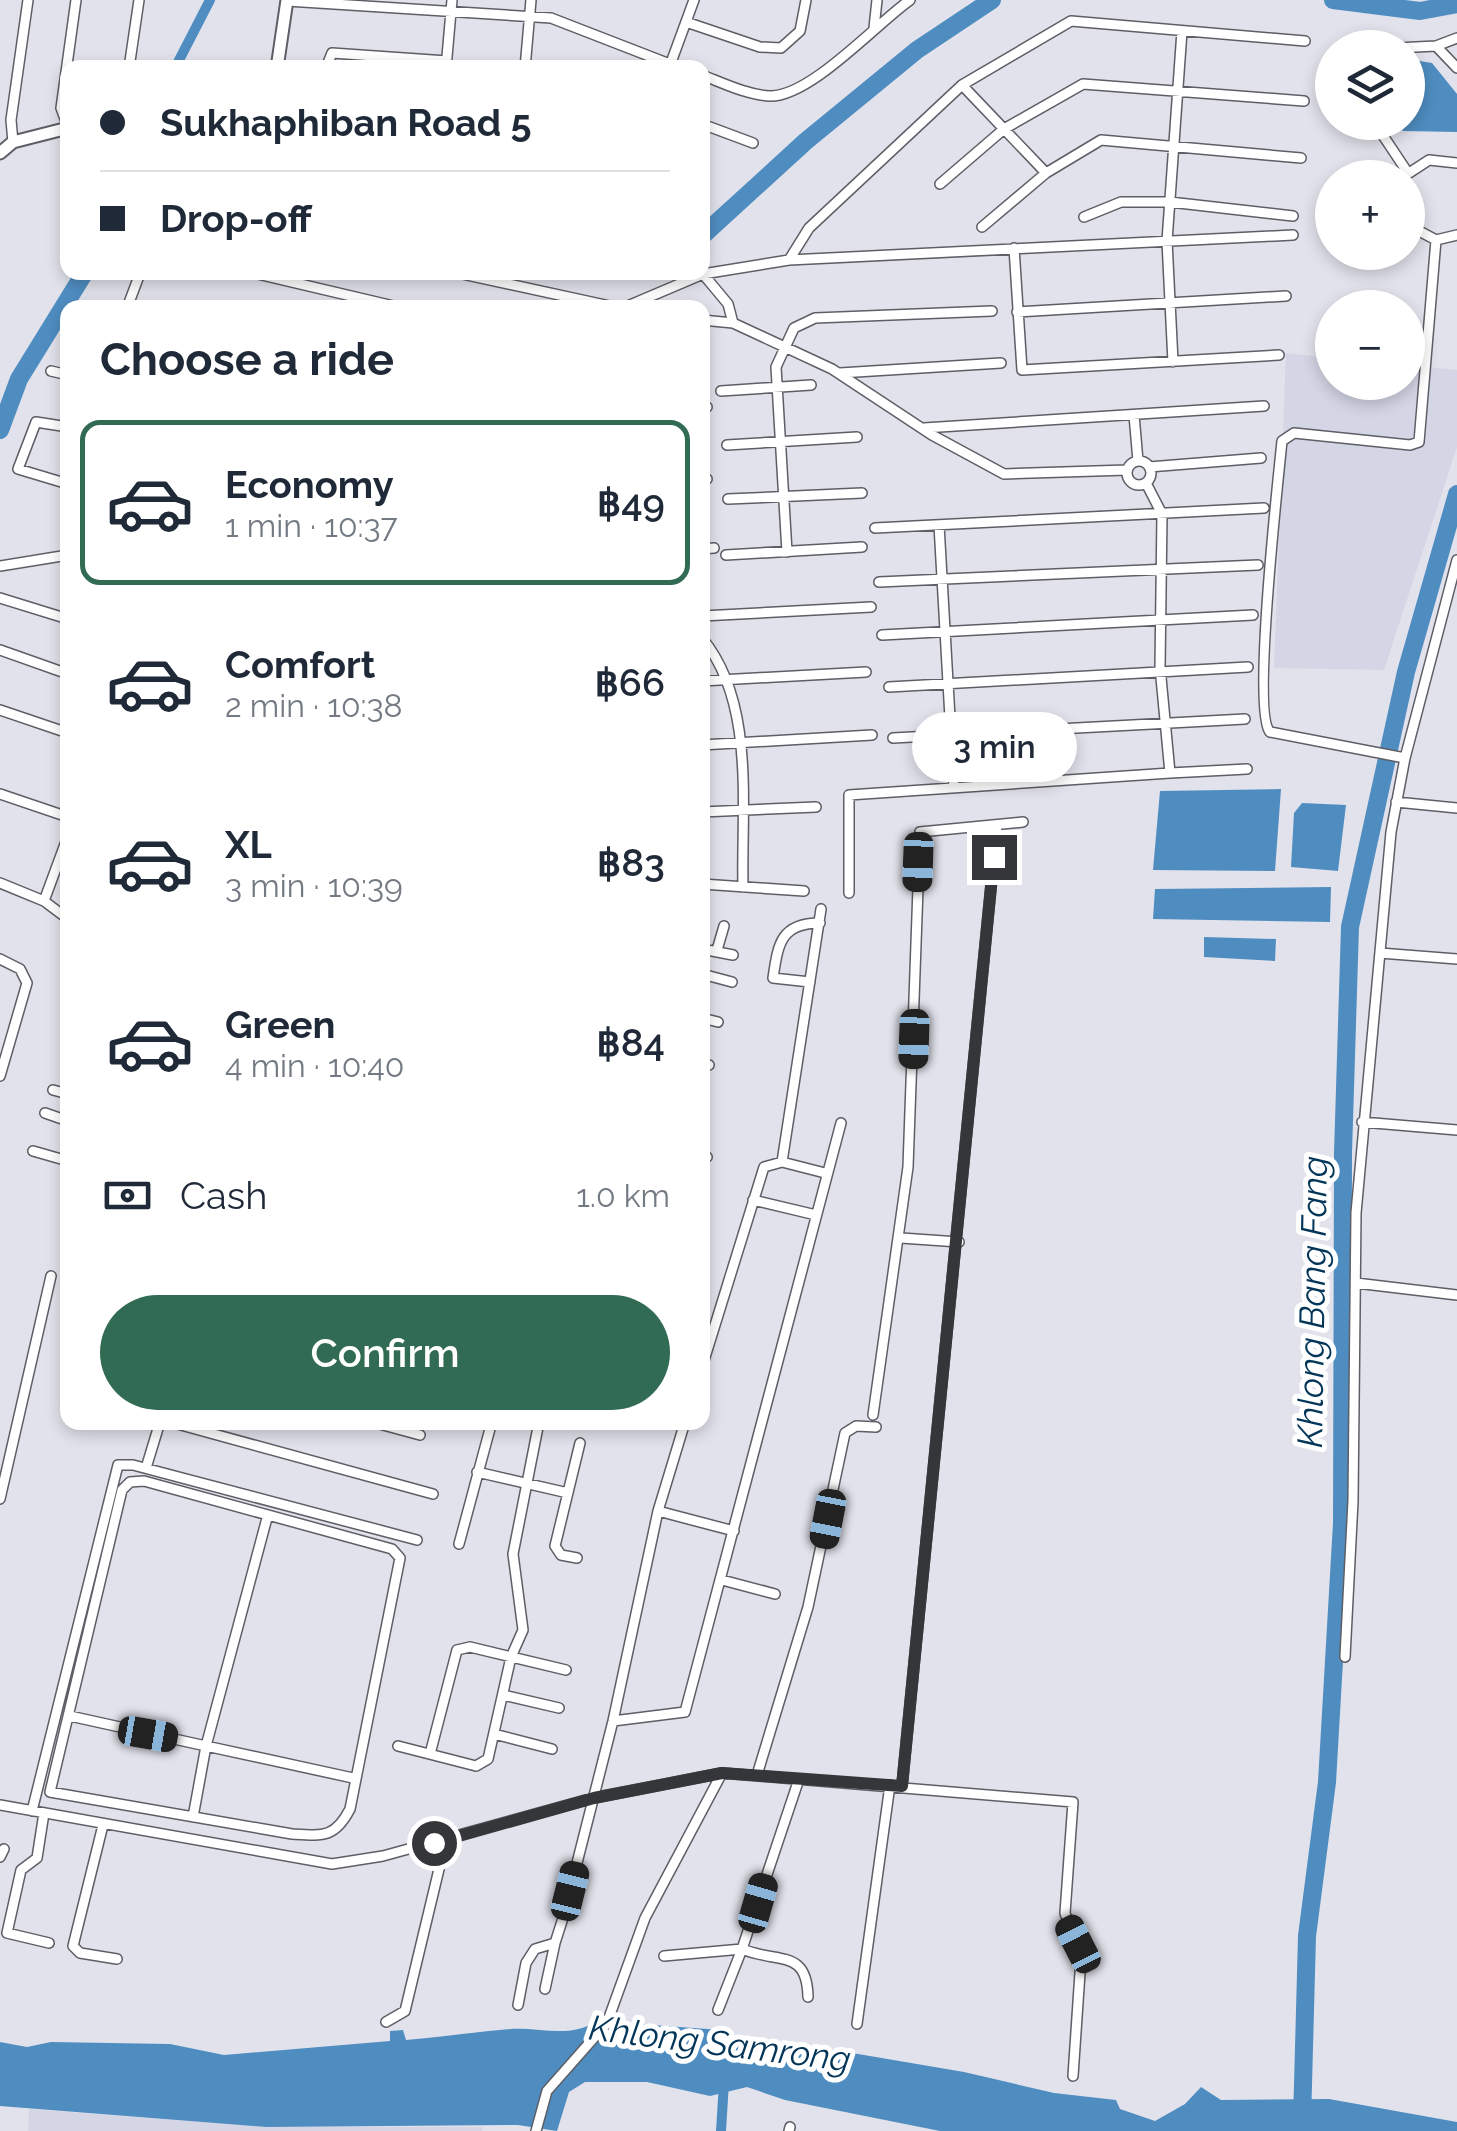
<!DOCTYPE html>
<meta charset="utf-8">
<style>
:root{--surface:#fff;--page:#f6f6f7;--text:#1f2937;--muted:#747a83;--line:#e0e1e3;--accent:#326b53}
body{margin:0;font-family:Raleway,sans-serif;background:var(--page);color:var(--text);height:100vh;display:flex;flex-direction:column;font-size:38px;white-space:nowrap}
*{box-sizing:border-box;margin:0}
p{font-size:32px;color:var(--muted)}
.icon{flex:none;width:55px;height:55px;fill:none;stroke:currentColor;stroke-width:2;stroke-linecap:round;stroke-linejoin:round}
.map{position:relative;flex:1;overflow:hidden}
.details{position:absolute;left:60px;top:300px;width:650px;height:1130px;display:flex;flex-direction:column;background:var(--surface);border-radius:20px;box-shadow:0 5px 15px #0003}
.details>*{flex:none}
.hud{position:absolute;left:60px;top:60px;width:650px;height:220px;border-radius:20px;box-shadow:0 5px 15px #0003;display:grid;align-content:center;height:220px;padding:0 40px;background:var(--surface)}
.fabs{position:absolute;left:1315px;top:30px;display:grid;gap:20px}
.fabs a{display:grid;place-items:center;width:110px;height:110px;border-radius:50%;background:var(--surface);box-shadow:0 5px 15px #0003;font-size:50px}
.end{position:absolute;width:45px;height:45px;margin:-22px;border:12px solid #353639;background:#fff;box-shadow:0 0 0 5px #fff}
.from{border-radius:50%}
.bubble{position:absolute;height:70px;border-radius:35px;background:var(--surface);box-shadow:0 5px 15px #0003;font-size:32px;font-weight:600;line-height:70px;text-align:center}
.car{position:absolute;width:30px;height:60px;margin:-30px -15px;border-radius:12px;box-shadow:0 0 8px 2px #0007;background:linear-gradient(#222 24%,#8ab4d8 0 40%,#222 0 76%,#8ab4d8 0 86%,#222 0)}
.hud b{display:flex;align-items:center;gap:35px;height:95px;font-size:38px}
.hud b+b{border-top:2px solid var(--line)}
.hud i{width:25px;height:25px;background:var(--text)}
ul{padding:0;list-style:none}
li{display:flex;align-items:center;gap:30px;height:165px;margin:0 20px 15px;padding:0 20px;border:5px solid transparent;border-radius:20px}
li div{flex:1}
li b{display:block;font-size:38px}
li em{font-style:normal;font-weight:600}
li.on{border-color:var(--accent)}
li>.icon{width:90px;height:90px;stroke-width:1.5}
h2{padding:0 40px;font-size:45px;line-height:120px}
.pay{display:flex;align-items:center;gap:25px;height:110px;padding:0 40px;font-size:38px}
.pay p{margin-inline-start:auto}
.primary-button{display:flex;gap:20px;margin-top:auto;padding:20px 40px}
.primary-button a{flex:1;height:115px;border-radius:60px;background:var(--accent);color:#fff;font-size:40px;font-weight:600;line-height:115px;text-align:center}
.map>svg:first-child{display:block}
.built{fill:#d5d6e5}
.water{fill:#4f8dc1}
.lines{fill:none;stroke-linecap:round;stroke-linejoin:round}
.canal{stroke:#4f8dc1;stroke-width:10}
.river{stroke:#4f8dc1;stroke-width:18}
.minor-tunnel{stroke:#bfc0c7;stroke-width:9;stroke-dasharray:9 4.5;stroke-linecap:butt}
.minor-casing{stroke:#5d5e66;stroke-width:12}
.tertiary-casing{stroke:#5d5e66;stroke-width:15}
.minor{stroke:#fff;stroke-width:9}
.tertiary{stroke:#fff;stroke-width:11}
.route{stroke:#353639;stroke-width:12}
.labels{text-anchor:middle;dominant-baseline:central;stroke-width:10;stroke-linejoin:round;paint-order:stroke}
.water-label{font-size:35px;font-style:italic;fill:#023558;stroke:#fff}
</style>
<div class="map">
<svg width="1457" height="2131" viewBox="0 0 1457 2131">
<rect width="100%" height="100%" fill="#e1e2eb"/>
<path class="built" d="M1286 353 1332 358V382H1408V365L1457 370V447L1384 670 1274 668Z
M29 2109 266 2127H483L482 2131H28Z"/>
<path class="water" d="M1408 59 1432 63 1457 94V132L1403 131 1396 123 1408 122Z
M1281 789 1275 871 1153 870 1160 791Z
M1302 803 1346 805 1338 871 1291 867 1294 813Z
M1331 887 1330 922 1153 919 1155 889Z
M1204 937 1276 939 1275 961 1204 957Z
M597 2021 721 2030 755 2042 811 2046 964 2072 1054 2093 1116 2100 1120 2109 1155 2121 1185 2104 1201 2087 1221 2100 1329 2099 1457 2122V2131H940L785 2100 747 2087 710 2096 647 2082H585L569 2092 557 2131 518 2125 266 2127 0 2106V2042L27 2047 51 2042 170 2044 224 2055 390 2041V2031L403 2030 406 2040C441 2037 476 2032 511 2029 541 2027 569 2039 597 2021Z"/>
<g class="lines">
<path class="canal" d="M175 68 210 0
M721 2131 724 2082"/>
<path class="river" d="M1333 0 1420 11 1457 4
M702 236 806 141 917 50 992 0
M0 430 19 379 85 272
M1302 2122 1307 1936 1327 1782 1342 1523 1343 1153 1350 927 1406 672 1457 494"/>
<path class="minor-tunnel" d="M129 274V272"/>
<g class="minor-casing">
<path id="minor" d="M287 1 551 18 680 68
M686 22 760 47 781 48 800 31 806 0
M874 28 877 0
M1436 46 1457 68
M1396 48 1436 46 1457 38
M129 68 139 0
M326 68 332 53 447 61
M446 68 452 0
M525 68 531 0
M669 68 694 0
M702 75C723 83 747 95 770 96 810 97 876 24 910 0
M962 85 1046 173
M1374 122 1408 173
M702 124 753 143
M68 127 61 108 76 0
M13 142 11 120 28 0
M1406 175 1429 160 1457 163
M940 184 1004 129 1083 84 1304 101
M1084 217 1121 202H1170L1293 216
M1408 225 1436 240 1457 235
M982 227 1046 173 1101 140 1301 158
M1014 248 1022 370 1279 355
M789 260 809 228 962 85 1071 21 1305 41
M249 272 402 308
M453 272 619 308
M127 308 139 276
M623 308 703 274 789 260 1293 235
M1017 312 1286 296
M702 320 733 323 728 304 703 274
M733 323 832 369 932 435 1004 474 1127 470
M1173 362 1167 241 1182 31
M51 371 68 375
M840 373 1001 363
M721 391 811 385
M702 407H707
M1134 415 1138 461
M68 427 36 422 18 469 68 484
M924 428 1264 406
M727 445 857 437
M1127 473a12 12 0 1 1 24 0a12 12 0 1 1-24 0Z
M1149 467 1261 458
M702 479H707
M728 499 862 493
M939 525 954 788
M875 528 1264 508
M702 549 714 548
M787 552 776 367 794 328 815 318 992 311
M726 555 862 547
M0 566 68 555
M879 582 1258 565
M0 598 68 619
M702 616 871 607
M882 635 1253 615
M702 638C756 703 741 808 743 887
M0 650 68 674
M702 681 866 672
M889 687 1248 667
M0 710 68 733
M893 738 1245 719
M702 745 872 735
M1405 758 1270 732C1252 714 1278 481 1282 441L1294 433 1410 445 1419 442 1436 240
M1170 773 1247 769
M0 794 68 817
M1396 802 1457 808
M702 812 816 807
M0 883 44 901 68 919
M702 884 804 891
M849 893V795L1170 773 1160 667 1162 514 1146 483
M44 901 68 836
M702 949 733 955
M717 950 724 926
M1380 953 1457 959
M0 959 20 969 27 983 0 1076
M702 974 732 982
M810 982 773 978C778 945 780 923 820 923
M702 1018 718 1022
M702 1063 709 1065
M53 1090 68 1094
M45 1113 68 1121
M1362 1122 1457 1130
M33 1151 68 1161
M702 1156 707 1157
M782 1162 821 909
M753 1200 816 1215
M901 1238 959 1242
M1356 1283 1457 1295
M702 1367 764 1167 782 1162 825 1173
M873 1415 908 1167 920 832 1023 822
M170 1422 433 1494
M372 1422 420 1435
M146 1468 160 1422
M477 1472 568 1493
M144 1481 392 1549 400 1558 350 1809C335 1838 323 1836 292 1834L50 1792 122 1490 130 1482Z
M0 1499 51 1276
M658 1511 734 1531
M459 1544 491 1425
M577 1558 561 1555 555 1546 580 1443
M722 1580 775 1594
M1345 1657 1353 1501 1356 1213 1391 832 1405 758 1457 560
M503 1695 559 1708
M70 1716 206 1746 267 1518
M613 1721 685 1712 841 1123
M494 1734 552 1749
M398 1746 476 1766 488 1759 511 1657 523 1630 513 1554 539 1422
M430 1754 457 1650 470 1647 566 1670
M757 1775 808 1607 845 1433 856 1426 876 1427
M902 1786 997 825
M0 1805 332 1864 383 1856 593 1798 722 1773 1073 1802 1065 1913 1081 1958 1073 2076
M32 1811 118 1465H133L417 1540
M44 1813 37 1858 21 1870 7 1933 49 1943
M193 1817 206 1746 353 1778
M103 1825 73 1946 80 1953 117 1959
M0 1857 4 1849
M664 1956 742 1949 799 1779
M545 1989 555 1943
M518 2005 526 1963 535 1949 555 1943 563 1918 613 1721 658 1511 685 1422
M718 2010 742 1949C778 1964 807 1948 808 1997
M386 2022 405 2011 446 1840
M857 2024 890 1785
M536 2131 547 2091 607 2023 645 1918 722 1773
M789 2131 790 2127"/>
</g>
<g class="tertiary-casing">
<path id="tertiary" d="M277 68 287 0
M0 153 13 142 68 128"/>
</g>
<use href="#minor" class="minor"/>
<use href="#tertiary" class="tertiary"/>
</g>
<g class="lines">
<path class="route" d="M434 1843 594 1798 722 1773 902 1786 994 857"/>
</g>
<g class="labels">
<g class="water-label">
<text transform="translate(1312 1302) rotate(-89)">Khlong Bang Fang</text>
<text transform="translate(720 2043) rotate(7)">Khlong Samrong</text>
</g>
</g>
</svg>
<div class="fabs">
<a><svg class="icon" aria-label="layers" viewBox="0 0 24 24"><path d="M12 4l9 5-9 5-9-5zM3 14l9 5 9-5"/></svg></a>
<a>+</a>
<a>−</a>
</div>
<i class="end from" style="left:434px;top:1843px"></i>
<i class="end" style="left:994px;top:857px"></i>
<div class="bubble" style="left:912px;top:712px;width:165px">3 min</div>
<i class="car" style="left:918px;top:862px;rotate:182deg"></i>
<i class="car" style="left:914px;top:1039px;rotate:182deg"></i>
<i class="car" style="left:828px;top:1519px;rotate:191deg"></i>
<i class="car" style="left:148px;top:1734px;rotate:100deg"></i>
<i class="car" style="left:570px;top:1891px;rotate:14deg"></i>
<i class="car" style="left:758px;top:1903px;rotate:16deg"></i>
<i class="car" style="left:1078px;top:1944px;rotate:333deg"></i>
<div class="hud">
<b><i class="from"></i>Sukhaphiban Road 5</b>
<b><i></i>Drop-off</b>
</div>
<section class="details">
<h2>Choose a ride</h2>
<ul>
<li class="on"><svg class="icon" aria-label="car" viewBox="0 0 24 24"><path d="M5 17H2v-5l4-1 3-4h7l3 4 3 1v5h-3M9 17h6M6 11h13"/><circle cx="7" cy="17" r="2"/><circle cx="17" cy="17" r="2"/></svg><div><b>Economy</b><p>1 min · 10:37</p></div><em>฿49</em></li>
<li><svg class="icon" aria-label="car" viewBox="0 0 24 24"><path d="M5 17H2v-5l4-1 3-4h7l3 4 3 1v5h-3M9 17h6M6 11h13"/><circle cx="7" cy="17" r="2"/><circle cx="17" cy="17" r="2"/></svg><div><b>Comfort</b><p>2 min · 10:38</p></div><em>฿66</em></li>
<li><svg class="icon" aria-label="car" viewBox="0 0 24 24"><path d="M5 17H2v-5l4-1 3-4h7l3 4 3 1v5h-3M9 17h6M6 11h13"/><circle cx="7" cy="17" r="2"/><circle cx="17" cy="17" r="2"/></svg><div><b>XL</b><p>3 min · 10:39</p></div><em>฿83</em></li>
<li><svg class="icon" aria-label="car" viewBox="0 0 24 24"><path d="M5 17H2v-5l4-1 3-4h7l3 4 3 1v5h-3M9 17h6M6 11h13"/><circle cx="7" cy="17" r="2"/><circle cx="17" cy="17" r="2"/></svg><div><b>Green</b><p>4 min · 10:40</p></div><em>฿84</em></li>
</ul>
<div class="pay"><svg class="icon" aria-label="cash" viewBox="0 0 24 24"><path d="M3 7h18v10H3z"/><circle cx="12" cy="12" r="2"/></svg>Cash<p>1.0 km</p></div>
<div class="primary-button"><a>Confirm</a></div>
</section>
</div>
